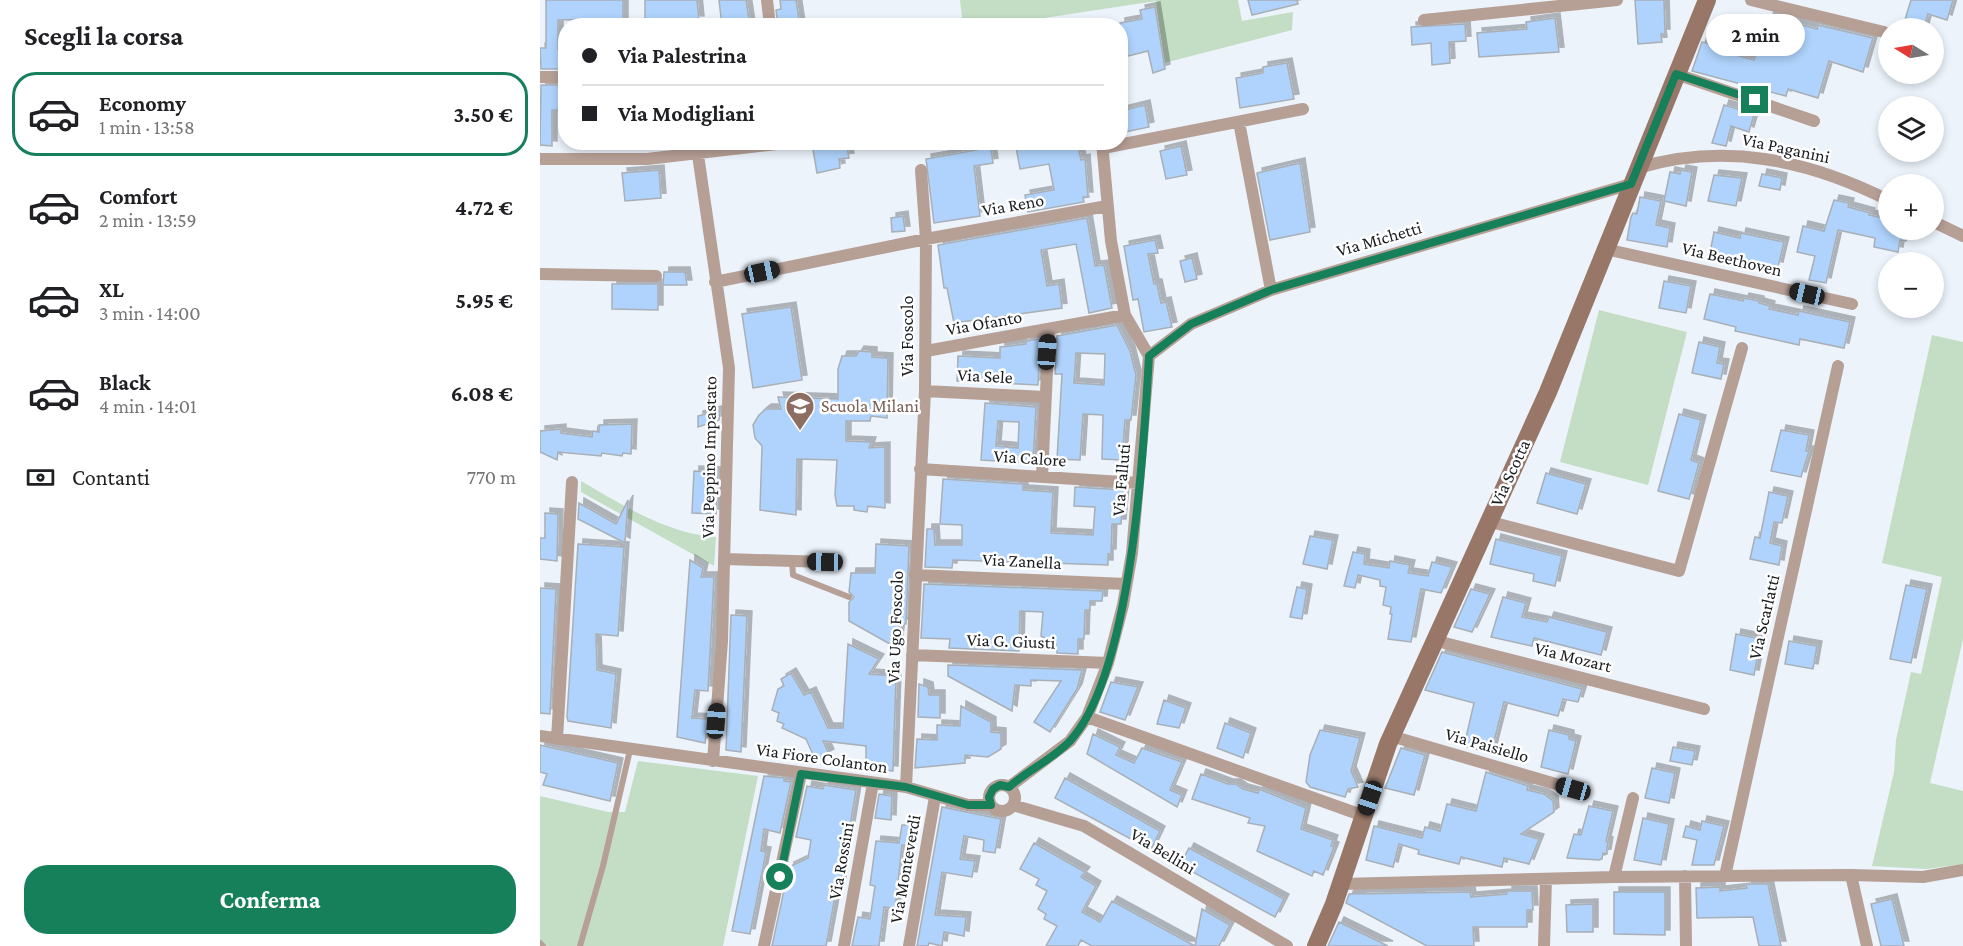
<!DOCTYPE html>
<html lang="it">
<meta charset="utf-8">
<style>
:root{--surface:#fff;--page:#f6f6f6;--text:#202124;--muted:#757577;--line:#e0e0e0;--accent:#16805b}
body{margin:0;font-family:"Crimson Pro",serif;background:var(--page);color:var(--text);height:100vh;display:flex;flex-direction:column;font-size:22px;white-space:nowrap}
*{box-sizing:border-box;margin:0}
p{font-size:20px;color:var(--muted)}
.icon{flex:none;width:33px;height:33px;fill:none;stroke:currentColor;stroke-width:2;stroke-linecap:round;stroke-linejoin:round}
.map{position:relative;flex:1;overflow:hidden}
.side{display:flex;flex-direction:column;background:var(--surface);width:540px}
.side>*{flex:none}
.hud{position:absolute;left:18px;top:18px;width:570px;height:132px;border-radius:24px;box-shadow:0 3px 9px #0003;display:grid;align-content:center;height:132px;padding:0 24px;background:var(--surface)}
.needle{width:39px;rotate:281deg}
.controls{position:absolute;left:1338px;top:18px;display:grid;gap:12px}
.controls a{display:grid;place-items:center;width:66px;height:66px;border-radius:50%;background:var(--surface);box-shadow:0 3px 9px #0003;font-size:30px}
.end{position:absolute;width:27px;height:27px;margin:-14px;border:8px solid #16805b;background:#fff;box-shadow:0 0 0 3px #fff}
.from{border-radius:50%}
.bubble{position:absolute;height:42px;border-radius:21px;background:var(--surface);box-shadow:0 3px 9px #0003;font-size:20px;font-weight:700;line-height:42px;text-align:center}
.car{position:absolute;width:18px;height:36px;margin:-18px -9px;border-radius:8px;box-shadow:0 0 4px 2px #0007;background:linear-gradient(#222 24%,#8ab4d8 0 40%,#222 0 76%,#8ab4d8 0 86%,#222 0)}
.hud b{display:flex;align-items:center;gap:21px;height:57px;font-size:22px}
.hud b+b{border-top:2px solid var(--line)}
.hud i{width:15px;height:15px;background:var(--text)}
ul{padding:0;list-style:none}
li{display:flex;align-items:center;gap:18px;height:84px;margin:0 12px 9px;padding:0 12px;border:3px solid transparent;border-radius:24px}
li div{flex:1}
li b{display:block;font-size:22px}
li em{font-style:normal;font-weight:700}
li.on{border-color:var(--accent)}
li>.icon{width:54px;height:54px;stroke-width:1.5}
h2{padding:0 24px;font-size:27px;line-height:72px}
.pay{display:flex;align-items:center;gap:15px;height:66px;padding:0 24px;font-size:22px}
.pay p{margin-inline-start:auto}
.action{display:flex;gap:12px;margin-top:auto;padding:12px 24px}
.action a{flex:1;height:69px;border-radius:24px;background:var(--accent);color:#fff;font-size:24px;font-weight:700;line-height:69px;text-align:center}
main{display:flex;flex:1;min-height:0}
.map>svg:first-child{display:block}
.green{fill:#c3dec4}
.building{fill:#afd3fc;stroke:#a8afb6;stroke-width:1.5;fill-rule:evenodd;filter:url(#shadow)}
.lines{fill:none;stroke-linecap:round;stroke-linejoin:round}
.lane{stroke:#b69f95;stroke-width:6}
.street{stroke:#b69f95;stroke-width:12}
.secondary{stroke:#987768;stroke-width:18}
.route{stroke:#16805b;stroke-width:8}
.labels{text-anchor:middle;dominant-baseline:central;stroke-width:5;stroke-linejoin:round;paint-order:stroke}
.street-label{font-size:18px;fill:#1a1d20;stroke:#fff}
.education-label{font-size:18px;fill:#785e54;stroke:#fff;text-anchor:start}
</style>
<main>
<section class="side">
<h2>Scegli la corsa</h2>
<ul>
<li class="on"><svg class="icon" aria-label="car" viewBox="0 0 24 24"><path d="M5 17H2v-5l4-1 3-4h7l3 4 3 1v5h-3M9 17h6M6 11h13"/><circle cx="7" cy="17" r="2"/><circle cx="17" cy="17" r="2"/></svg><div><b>Economy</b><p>1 min · 13:58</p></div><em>3.50 €</em></li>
<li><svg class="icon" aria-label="car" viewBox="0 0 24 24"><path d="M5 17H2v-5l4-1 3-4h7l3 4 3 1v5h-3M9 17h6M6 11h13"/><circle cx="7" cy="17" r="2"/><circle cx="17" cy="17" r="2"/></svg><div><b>Comfort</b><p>2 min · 13:59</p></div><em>4.72 €</em></li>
<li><svg class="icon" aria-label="car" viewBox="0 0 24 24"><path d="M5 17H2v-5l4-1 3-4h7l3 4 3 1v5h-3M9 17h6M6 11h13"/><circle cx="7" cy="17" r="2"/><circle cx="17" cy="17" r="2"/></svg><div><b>XL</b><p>3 min · 14:00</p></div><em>5.95 €</em></li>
<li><svg class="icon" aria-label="car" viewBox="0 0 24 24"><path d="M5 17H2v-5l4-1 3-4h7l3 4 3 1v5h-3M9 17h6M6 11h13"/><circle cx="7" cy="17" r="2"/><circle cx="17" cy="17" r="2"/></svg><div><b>Black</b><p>4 min · 14:01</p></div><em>6.08 €</em></li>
</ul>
<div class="pay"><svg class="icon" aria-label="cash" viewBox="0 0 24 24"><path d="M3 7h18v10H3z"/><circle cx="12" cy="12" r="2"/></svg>Contanti<p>770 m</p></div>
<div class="action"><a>Conferma</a></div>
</section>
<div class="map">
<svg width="1423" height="946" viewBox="0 0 1423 946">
<defs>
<filter id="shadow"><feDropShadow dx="5" dy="-5" stdDeviation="0" flood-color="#0004"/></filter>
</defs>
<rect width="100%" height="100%" fill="#ecf3fb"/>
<path class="green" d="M420 0H698L702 21 753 12 752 30 624 63 616 1 457 25 423 26Z
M1059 310 1147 332 1108 485 1020 462Z
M1392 335 1423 342V639L1390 783 1423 791V864L1386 869 1332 866 1354 772 1356 740 1371 672 1381 674 1402 577 1342 563Z
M41 481C83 505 127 534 176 537L174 566 41 492Z
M98 761 218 776 183 946H0V796L68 812H85Z"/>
<path class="building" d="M6 0H83V26H62V19L18 20V49H26V69H1L0 48H6Z
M105 0H157L159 21 141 20V23L105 26Z
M179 0H206L210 26H182Z
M240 0H256L260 26H238L236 10 241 9Z
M708 0H757L758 4 712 15Z
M1095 0H1124L1125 34H1121L1122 42 1098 44Z
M1371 0H1413L1407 20 1388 14 1384 28 1364 23Z
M615 7 625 69 613 73 608 51 580 58V23L602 19 600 10Z
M1229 16 1277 29 1278 25 1333 38 1323 72 1289 61 1278 98 1248 89 1246 96 1152 71 1162 42 1182 47 1181 51 1214 60 1217 52H1219Z
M1015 18 1019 52 939 57 937 33 987 29 986 22Z
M925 24 926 41 909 42 910 63 892 65 891 43 872 45 871 27Z
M747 63 754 99 700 108 696 78 723 73V67Z
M1 85H26V110H12V146L0 145Z
M605 105 609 127 580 133V111Z
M1184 105 1214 114 1209 132 1191 126 1186 146 1172 143Z
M306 142 309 158 299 159 300 168 277 173 272 144Z
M436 142H450L453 163 434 166 440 216 394 223 386 159 437 150Z
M475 142H537L541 160 545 159 548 197H543L544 202 488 212 485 195 514 190 509 164 480 169Z
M641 146 647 175 626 179 620 151Z
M760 163 770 232 730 240 717 173Z
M119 170 121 198 85 201 82 173Z
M1141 170 1152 172 1146 206 1124 201 1130 172 1140 174Z
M1222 174 1242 178 1240 190 1219 186Z
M1174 175 1202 178 1196 206 1168 201Z
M1100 197 1121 201 1116 225 1130 228 1127 247 1087 240 1091 217 1093 213 1097 214Z
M1294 200 1309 203 1308 207 1330 213 1329 215 1343 218 1345 222 1348 223V230H1368L1366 241 1360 240 1358 252 1334 247 1335 238 1298 230 1286 283 1269 280 1275 256 1257 252 1263 226 1284 231Z
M363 216 365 231 352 232 351 218Z
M547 218 555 266 564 265 572 308 549 313 536 244 501 250 507 286 519 284 522 308 414 323 407 288H404L398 245Z
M1174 232 1200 238 1201 233 1244 242 1238 267 1204 260 1203 265 1169 258Z
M615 240 618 253 608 254 614 284H617L621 303 626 302 632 327 604 332 598 299 593 300 584 246Z
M652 258 657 279 645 282 640 261Z
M124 272H145L147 285H123Z
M1124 281 1151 286 1146 313 1119 308Z
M72 284H118V310L72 309Z
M1170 294 1203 301 1204 298 1219 301V303L1230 306 1229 309 1258 315 1259 311 1310 322 1304 348 1260 339 1259 345 1195 331 1196 327 1164 319Z
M251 307 262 380 213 388 202 314Z
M577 325 590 351 596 375 591 420H585L582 460 562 459 563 415 543 414 540 460 517 459 522 374H515L517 336ZM536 353 565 354 564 385 534 383Z
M500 339 498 385 417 381 418 356 460 358V347L486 344V341Z
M1159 342 1180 347 1177 363 1184 364 1181 379 1152 373Z
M319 351 332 352V357L348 358 347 418 331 416 330 421H306V441L331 442 329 448 345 447V508L328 506 327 512 314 510V506H297L295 495 297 460 257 459 256 515 220 510 222 446 215 438 213 425 219 415 226 409H241L238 397 298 399V369L302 356H316Z
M445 403 496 407 493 463 441 460ZM458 421 479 422 478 448 456 446Z
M180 410 179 420 158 427V416Z
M1139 414 1161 420 1151 460 1159 463 1149 499 1118 491Z
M92 424 91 454 83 453 82 456 62 453 61 456 18 452 17 460 0 452V431L21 429V433L52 437 53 431 59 432V425Z
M1241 430 1269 435 1266 451H1269L1261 477 1231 471Z
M154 471 178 472 176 514 152 513Z
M1006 473 1046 484 1037 514 997 503Z
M403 479 483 484V490L513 492 511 533 553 535 555 507 534 506 535 487 584 490 581 524H572L571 554H568V565L413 560 412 568 385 567 387 529H394L395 545H422V525L400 524Z
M1229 492 1248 496 1242 523 1234 522 1230 543 1242 546 1239 565 1210 559 1215 537 1220 538Z
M88 500 85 543 38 519 39 503 76 524Z
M5 513 18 514 17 561 0 559V538H5Z
M770 536 793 540 787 569 763 564Z
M956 539 1022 556 1015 586 993 581 994 574 950 564Z
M38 544 84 547 78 636 56 634 57 670 76 674 71 728 28 721 27 717Z
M336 544 369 546 366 624H360L357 648 309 621V602L314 597 309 592 311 573H335Z
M813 552 825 554 824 564 849 568 850 561 870 565 868 573 888 576 892 562 912 567 901 593 881 589 871 642 848 639 852 614H850L851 607 843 605 846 587 840 586V580L818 575 815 588 804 586Z
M150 560 163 568 161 577H174L168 691 155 690 152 718 168 719 165 743 137 737Z
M384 584 563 591 562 601H550V610H545L544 639H538V654L517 653 516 644 501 636 503 612 480 611 479 651 409 648 410 639 381 638Z
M1366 585 1387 589 1371 663 1350 659Z
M757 587 767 589 762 619 750 617Z
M0 588 16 589 10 714 0 713Z
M931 589 950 594 932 632 914 627Z
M963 597 986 603 982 617 1007 622 1009 617 1067 632 1061 655 994 638 992 646 951 637Z
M191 615 207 616 201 752 186 750Z
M1196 634 1221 639 1214 675 1190 670Z
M1249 641 1277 646 1273 669 1245 664Z
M308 644 339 659 329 674 356 676 353 771 326 769V746L283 741 289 754 276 761 266 739 242 728 244 724 237 721 239 713 232 710 238 689 244 686 241 679 251 673 264 695 271 692 288 728H303Z
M902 652 1042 689 1038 702 1023 699 1018 716 964 702 951 753 924 746 934 703 885 690Z
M408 665 542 670 537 689 510 732 494 722 521 681 491 680V686L475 685 472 711 408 676Z
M571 682 598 687 585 720 560 712Z
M379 684 388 687 389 695H400V718L378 717Z
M624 700 646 708 639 728 617 724Z
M421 706 451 722V732L461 733V749L448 757 425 755V763L375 768 377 739 397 740V725L420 726Z
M685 723 711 733 703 758 677 748Z
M780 730 820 738 811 771 818 787 808 789 805 797 770 787 766 782 770 755Z
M1009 730 1029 735V739L1036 741 1028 774 1001 767Z
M553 734 580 747 576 755 594 763 602 748 642 762 630 790 642 795 637 807 547 754Z
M0 745 78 763 70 801 3 785 7 774 0 772Z
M1133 747 1155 751 1152 765 1130 761Z
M861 748 885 755 874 795 845 788Z
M1112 768 1135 773 1129 803 1105 798Z
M946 772 988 786 987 790 1004 794 1013 801 1014 812 981 834 999 839 989 864 964 858 962 867 921 857 919 864 878 854 879 850 859 844 853 867 826 860 834 826 882 838 885 827 900 831 907 804 936 811Z
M661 774 688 784H696L703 789 718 793 719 789 766 808 761 829 793 840 791 846 794 847 783 875 774 871 772 876 717 851 725 826 708 823 710 818 652 799Z
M224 776 244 778V781L251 782 240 833 224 829 221 851 226 852 210 934 192 931Z
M525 778 620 831 611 850 515 798Z
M284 785 316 790 300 887 297 886 286 946H232L249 867 268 858 271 840 256 837 267 786 283 789Z
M339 794 352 796 351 820 335 818Z
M1049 806 1073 811 1066 841 1068 842 1066 854 1063 853 1062 859 1059 860 1027 858 1034 834 1041 835Z
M402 807 461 819 455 853 443 851 444 840 424 836 420 859 435 861 432 877 402 872 395 915 426 917 424 936 404 932 402 946 389 943 388 946H377Z
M1103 818 1129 824 1121 865 1094 860Z
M1162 821 1184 826 1174 865H1152L1157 840 1143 837 1146 826 1160 830Z
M362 825H375L371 846 362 845 355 909 344 907 339 946H312L318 917 330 919 335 886 330 885 336 841 359 843Z
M494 843 545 872 541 877 556 886 542 912 560 922 572 901 655 946H552L541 940 538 946H506L517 926 504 919 506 914 498 909 507 891 496 885 499 879 480 869Z
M649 848 744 899 735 917 640 865Z
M1206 884H1228L1241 946H1219L1213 917 1157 918 1156 888 1180 887V891L1207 888Z
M967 891H992L993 910H987V927H933L934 946H887L806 903 809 894 930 892 931 897 967 894Z
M1074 892H1125V935L1074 934Z
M1352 899 1364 946H1341L1331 904Z
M1053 904V932H1027L1026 905Z
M662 909 690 925 679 946H655Z
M799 922 848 946H788Z"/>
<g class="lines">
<path class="lane" d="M252 561 253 575 309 597
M0 943 3 946
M40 946 63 866 90 750"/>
<path class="street" d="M227 0 230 26
M1211 0 1344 32
M884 20 1077 0
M1136 74 1274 121
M0 77H26
M699 122 731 290
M563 148 763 109
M158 155 189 368 182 641 173 761
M0 159H107L255 142
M1098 168C1185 142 1268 160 1348 200
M1394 222 1423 236
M1065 249 1312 304
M0 274 116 276
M175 282 386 239 567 206
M386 351 585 315
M609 356 651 324 731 290 1091 184
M385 391 504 397
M380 469 598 483
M502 476 509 330
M947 521 1139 571 1202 348
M185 559 285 562
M375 575 586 584
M893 640 1164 709
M372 655 568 663
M547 717 824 816
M0 736 366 787 428 805H451
M851 736 1033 789
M17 739 32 482
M449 798a13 13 0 1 1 26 0a13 13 0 1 1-26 0Z
M366 787 385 391 386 239 381 170
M469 787 530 741 547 717 568 663 583 605 592 553 609 356 585 315 571 241 562 142
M473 805 544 826 747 946
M1311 875 1327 946
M1145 876 1146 946
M1185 876 1298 366
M1074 877 1093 798
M801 884 1074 877 1311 875 1383 877 1423 870
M224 946 261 774
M304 946 333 783
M369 946 395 797
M1004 946 1006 879"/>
<path class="secondary" d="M776 946 794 904 848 744 1008 392 1167 0"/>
</g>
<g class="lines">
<path class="route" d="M240 877 261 774 366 787 428 805H451L449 797 453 789 460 785 469 787C488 770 513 759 530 741 592 674 604 448 609 356L651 324 731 290 1091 184 1136 74 1215 100"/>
</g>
<defs>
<g id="school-pin" transform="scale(1.5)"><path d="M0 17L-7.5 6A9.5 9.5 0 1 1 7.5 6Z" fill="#8d6e63" stroke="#fff"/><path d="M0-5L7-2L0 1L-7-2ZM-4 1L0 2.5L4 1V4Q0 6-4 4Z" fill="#fff"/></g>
</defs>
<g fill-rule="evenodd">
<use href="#school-pin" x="260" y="406"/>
</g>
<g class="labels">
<g class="street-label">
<text transform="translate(1246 148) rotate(12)">Via Paganini</text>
<text transform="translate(473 205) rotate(-10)">Via Reno</text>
<text transform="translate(839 239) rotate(-16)">Via Michetti</text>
<text transform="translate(1192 259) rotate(13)">Via Beethoven</text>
<text transform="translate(444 323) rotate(-10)">Via Ofanto</text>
<text transform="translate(367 336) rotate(-90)">Via Foscolo</text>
<text transform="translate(445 376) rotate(3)">Via Sele</text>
<text transform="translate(169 457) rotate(-89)">Via Peppino Impastato</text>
<text transform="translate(490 458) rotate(4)">Via Calore</text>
<text transform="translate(970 473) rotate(-65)">Via Scotta</text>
<text transform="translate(581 480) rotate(-85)">Via Falluti</text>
<text transform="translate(482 561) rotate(3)">Via Zanella</text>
<text transform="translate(1224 617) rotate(-77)">Via Scarlatti</text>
<text transform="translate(355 627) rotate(-88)">Via Ugo Foscolo</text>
<text transform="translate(471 641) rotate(2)">Via G. Giusti</text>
<text transform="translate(1033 657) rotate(14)">Via Mozart</text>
<text transform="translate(947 745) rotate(16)">Via Paisiello</text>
<text transform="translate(282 758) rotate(8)">Via Fiore Colanton</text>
<text transform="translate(623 851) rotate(31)">Via Bellini</text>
<text transform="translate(301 861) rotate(-80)">Via Rossini</text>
<text transform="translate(365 869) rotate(-80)">Via Monteverdi</text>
</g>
<g class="education-label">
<text x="281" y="406">Scuola Milani</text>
</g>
</g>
</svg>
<div class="controls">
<a><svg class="needle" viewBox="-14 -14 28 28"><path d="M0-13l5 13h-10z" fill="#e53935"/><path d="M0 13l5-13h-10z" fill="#757577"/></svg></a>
<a><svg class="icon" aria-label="layers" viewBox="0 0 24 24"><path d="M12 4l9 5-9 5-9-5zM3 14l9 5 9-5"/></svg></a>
<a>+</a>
<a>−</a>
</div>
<i class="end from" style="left:240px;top:877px"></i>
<i class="end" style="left:1215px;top:100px"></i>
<div class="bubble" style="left:1166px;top:14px;width:99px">2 min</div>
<i class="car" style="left:222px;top:272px;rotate:78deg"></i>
<i class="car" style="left:1267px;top:294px;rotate:283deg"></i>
<i class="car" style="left:507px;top:352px;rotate:4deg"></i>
<i class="car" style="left:285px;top:562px;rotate:271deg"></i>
<i class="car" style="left:176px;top:721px;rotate:4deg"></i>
<i class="car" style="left:1033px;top:789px;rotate:286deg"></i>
<i class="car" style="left:830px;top:798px;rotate:199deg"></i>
<div class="hud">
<b><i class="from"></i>Via Palestrina</b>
<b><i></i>Via Modigliani</b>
</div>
</div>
</main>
